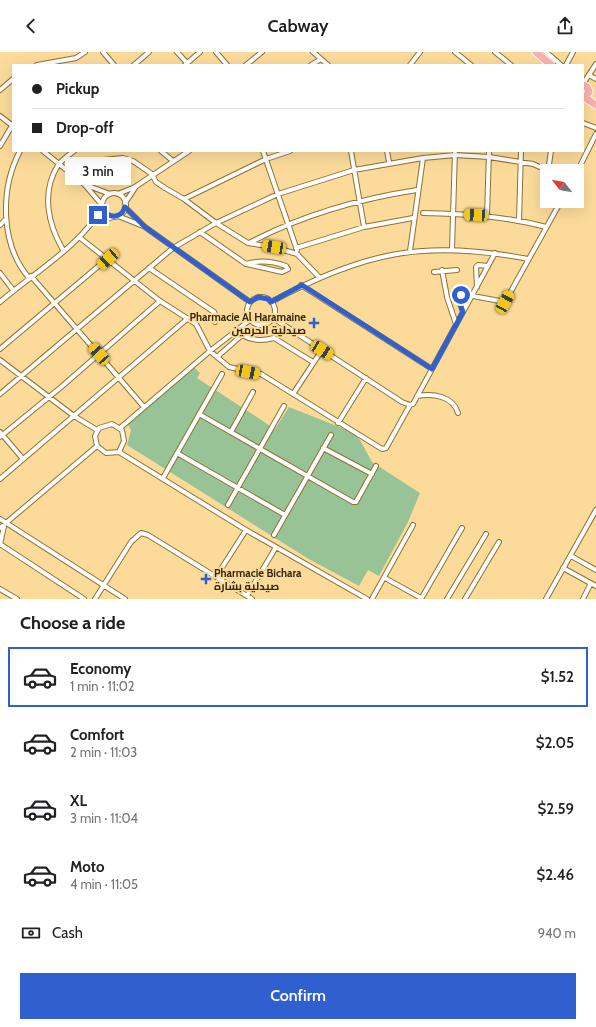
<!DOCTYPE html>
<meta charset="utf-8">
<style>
:root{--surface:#fff;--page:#f6f6f6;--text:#202124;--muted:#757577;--line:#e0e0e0;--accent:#305fcf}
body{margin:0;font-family:Cabin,Cairo,sans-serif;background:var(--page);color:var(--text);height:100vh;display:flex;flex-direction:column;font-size:15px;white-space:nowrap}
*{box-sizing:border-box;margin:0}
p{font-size:13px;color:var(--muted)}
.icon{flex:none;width:22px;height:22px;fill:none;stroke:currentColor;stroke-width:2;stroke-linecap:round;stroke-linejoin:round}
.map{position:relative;height:547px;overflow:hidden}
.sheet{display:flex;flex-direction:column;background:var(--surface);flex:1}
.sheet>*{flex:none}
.guide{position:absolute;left:12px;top:12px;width:572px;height:88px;border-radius:0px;box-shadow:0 4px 16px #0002;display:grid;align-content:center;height:88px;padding:0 20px;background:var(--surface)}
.needle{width:26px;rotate:301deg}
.tools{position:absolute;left:540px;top:112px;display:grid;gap:8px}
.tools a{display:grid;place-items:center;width:44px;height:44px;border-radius:0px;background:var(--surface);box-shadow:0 4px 16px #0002;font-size:20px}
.end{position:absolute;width:18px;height:18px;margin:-9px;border:5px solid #305fcf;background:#fff;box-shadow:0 0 0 2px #fff}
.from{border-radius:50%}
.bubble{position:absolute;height:28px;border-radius:0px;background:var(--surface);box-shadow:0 4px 16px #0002;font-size:13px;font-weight:600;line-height:28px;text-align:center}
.car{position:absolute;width:12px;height:24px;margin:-12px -6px;border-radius:5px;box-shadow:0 0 3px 1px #0007;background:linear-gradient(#f5c518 24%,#345 0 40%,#f5c518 0 76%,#345 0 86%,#f5c518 0)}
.guide b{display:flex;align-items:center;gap:14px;height:38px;font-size:15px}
.guide b+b{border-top:1px solid var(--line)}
.guide i{width:10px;height:10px;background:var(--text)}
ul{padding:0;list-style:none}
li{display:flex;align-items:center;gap:12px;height:60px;margin:0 8px 6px;padding:0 12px;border:2px solid transparent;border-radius:0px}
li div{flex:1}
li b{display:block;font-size:15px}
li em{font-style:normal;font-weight:600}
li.on{border-color:var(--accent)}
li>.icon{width:36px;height:36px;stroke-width:1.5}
h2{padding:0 20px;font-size:18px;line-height:48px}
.pay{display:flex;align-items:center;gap:10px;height:44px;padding:0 20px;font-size:15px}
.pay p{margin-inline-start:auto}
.action{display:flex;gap:8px;margin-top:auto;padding:8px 20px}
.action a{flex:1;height:46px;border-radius:0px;background:var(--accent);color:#fff;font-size:16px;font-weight:600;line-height:46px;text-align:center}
header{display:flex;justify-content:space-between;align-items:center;height:52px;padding:0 20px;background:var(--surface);font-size:18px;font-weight:600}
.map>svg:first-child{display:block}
.green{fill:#97c396}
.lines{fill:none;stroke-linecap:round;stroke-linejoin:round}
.minor-casing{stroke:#8f7131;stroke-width:6}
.primary-casing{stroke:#fff;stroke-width:9}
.minor{stroke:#fff;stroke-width:4}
.primary{stroke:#fdb1ae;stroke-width:7}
.route{stroke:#305fcf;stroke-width:5}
.poi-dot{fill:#305fcf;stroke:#fcdb9a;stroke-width:1.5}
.labels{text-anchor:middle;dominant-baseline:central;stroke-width:4;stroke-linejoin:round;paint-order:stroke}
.poi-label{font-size:11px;font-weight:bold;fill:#35280e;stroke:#fcdb9a;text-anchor:end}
</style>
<header><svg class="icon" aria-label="back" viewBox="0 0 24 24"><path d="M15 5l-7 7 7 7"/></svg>Cabway<svg class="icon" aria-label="share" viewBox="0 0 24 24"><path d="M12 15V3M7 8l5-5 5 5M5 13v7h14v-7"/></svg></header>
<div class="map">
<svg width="596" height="547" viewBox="0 0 596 547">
<rect width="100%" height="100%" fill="#fcdb9a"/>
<path class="green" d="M194 315 200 321 197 326 275 377 289 355 352 380 360 388 372 410 420 441 408 470 379 524 368 518 359 534 307 506 127 393 131 378 127 371Z"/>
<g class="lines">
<g class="minor-casing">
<path id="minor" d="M103 0 114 13
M177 0 187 11
M216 0 227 13
M313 0 328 13
M455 0 471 13
M495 0 511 13
M546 0 561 13
M37 13 76 6 85 0
M134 13 149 0
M185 13 200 0
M246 13 262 0
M311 13 321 7
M410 13 420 0
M566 13 573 0
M589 23 596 27
M583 32 596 12
M0 38 13 27
M0 64 13 74
M583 71 596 76
M0 94 13 72
M20 99C0 137 0 192 29 226
M43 99 85 133 102 153
M161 99 173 109
M263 99 297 198
M351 99 364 175
M387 99 389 110
M548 119 551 99
M577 120 596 82
M75 125 91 111 103 108 123 106 133 109 152 122 156 130 165 136 184 147 216 171 248 191 273 195 297 202 319 225
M86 133 110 142
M102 153a12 12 0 1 1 24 0a12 12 0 1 1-24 0Z
M118 142 135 135 189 99
M184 147 266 107 290 99
M125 151 135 136
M125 155 145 175 250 250
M423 161C465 162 505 164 546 175
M118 164 143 174
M487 164 489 99
M519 169 521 99
M93 171 113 165
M0 173 5 168
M200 180 246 212 282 220 288 217 286 214C272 209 259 208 246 212
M79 185 160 249 196 272 210 299 217 305
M249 191C302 163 358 147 417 138
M296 196 364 175 413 166
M452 197 455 99
M63 198C48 172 41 141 58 113 62 108 69 103 74 99
M410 199 423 106
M149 216 214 260 216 264 215 270
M442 218 447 245 456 272
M434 220 457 218
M0 221 13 238
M31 224 144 355
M301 233 432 317
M477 235 476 215 478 213 488 214
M247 259a14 14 0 1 1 28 0a14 14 0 1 1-28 0Z
M0 250C35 220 79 195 103 155
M271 250C363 200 425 187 528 207
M463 260 458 246 459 244H473L505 250 561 149
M273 266 402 350 410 353 413 352 495 201
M0 297 107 207
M0 308 74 364 97 378
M313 310 274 286C262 289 253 289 242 283L217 305 229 315 261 322 382 397 386 396 410 353
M0 342 173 196 216 171 278 142 354 118 423 106 455 103 489 105 533 112 549 119
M293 342 322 298
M417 344C433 341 453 344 458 361
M199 362 353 450H356L376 414
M338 371 366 326
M112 372 122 378 124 389 119 400 106 401 97 394 95 384 99 376Z
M120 376 210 299 250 268
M0 380 23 407
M231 380 253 340
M0 385 60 336 160 249
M323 396 372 422
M119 400 246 478 367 547
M177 401 285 463
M163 426 222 322
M0 427 187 267
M228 453 284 354
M0 467 125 547
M0 476 97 394
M274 483 331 383
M0 492 84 547
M0 493 4 474
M571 504 596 518
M563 516 596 534
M216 525 246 478
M385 526 421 546
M0 537 17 547
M247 544 276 495
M95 547 131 490 141 481 148 483 252 547
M372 547 413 473
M421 547 462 476
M447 547 486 482
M465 547 499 490
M546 547 596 458
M583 547 591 531"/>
</g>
<g class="primary-casing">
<path id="primary" d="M536 0 551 13
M583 33 587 35 589 40 586 44 583 46
M584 45 596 53"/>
</g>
<use href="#minor" class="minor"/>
<use href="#primary" class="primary"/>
</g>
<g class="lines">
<path class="route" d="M98 163 102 155C106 164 114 167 122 161L125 155 145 175 250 250 258 245 268 247 271 250 302 233 432 317 463 260 458 246 461 243"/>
</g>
<g class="poi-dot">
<path d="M312 265h4v4h4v4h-4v4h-4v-4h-4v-4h4z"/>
<path d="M204 521h4v4h4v4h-4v4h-4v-4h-4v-4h4z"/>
</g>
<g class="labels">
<g class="poi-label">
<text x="306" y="265">Pharmacie Al Haramaine<tspan x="306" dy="13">صيدلية الحرمين</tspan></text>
<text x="214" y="521" text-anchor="start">Pharmacie Bichara<tspan x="214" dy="13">صيدلية بشارة</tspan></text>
</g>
</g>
</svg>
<div class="tools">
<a><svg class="needle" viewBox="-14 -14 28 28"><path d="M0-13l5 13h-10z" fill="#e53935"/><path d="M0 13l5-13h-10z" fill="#757577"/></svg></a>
</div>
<i class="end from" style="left:461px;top:243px"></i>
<i class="end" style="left:98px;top:163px"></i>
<div class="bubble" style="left:65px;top:105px;width:66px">3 min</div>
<i class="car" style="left:476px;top:163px;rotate:273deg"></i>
<i class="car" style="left:274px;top:195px;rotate:279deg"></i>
<i class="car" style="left:108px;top:207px;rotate:228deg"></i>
<i class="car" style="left:505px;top:250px;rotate:29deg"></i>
<i class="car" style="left:322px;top:298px;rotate:122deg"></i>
<i class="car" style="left:99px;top:302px;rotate:318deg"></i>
<i class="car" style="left:248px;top:320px;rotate:101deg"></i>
<div class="guide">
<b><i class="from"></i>Pickup</b>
<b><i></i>Drop-off</b>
</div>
</div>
<section class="sheet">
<h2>Choose a ride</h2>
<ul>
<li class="on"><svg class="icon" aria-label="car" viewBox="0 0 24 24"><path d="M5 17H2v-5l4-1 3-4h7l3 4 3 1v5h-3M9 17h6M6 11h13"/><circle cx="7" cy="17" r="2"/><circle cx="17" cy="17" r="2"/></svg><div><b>Economy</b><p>1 min · 11:02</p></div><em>$1.52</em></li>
<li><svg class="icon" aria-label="car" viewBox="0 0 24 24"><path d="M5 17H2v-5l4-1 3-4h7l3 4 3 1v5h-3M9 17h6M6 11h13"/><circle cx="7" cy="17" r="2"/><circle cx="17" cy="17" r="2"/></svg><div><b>Comfort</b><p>2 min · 11:03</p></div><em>$2.05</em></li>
<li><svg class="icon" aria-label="car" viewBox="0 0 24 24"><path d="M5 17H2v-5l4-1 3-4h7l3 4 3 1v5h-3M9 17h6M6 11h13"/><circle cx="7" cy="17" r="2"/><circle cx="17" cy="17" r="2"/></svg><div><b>XL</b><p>3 min · 11:04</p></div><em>$2.59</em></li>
<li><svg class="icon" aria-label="car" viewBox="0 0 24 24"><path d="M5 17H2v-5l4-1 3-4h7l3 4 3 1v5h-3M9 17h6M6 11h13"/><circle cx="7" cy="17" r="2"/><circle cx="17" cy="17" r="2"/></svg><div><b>Moto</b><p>4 min · 11:05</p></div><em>$2.46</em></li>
</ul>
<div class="pay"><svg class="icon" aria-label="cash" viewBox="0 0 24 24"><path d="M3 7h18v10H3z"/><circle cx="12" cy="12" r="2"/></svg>Cash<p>940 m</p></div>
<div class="action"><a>Confirm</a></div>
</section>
